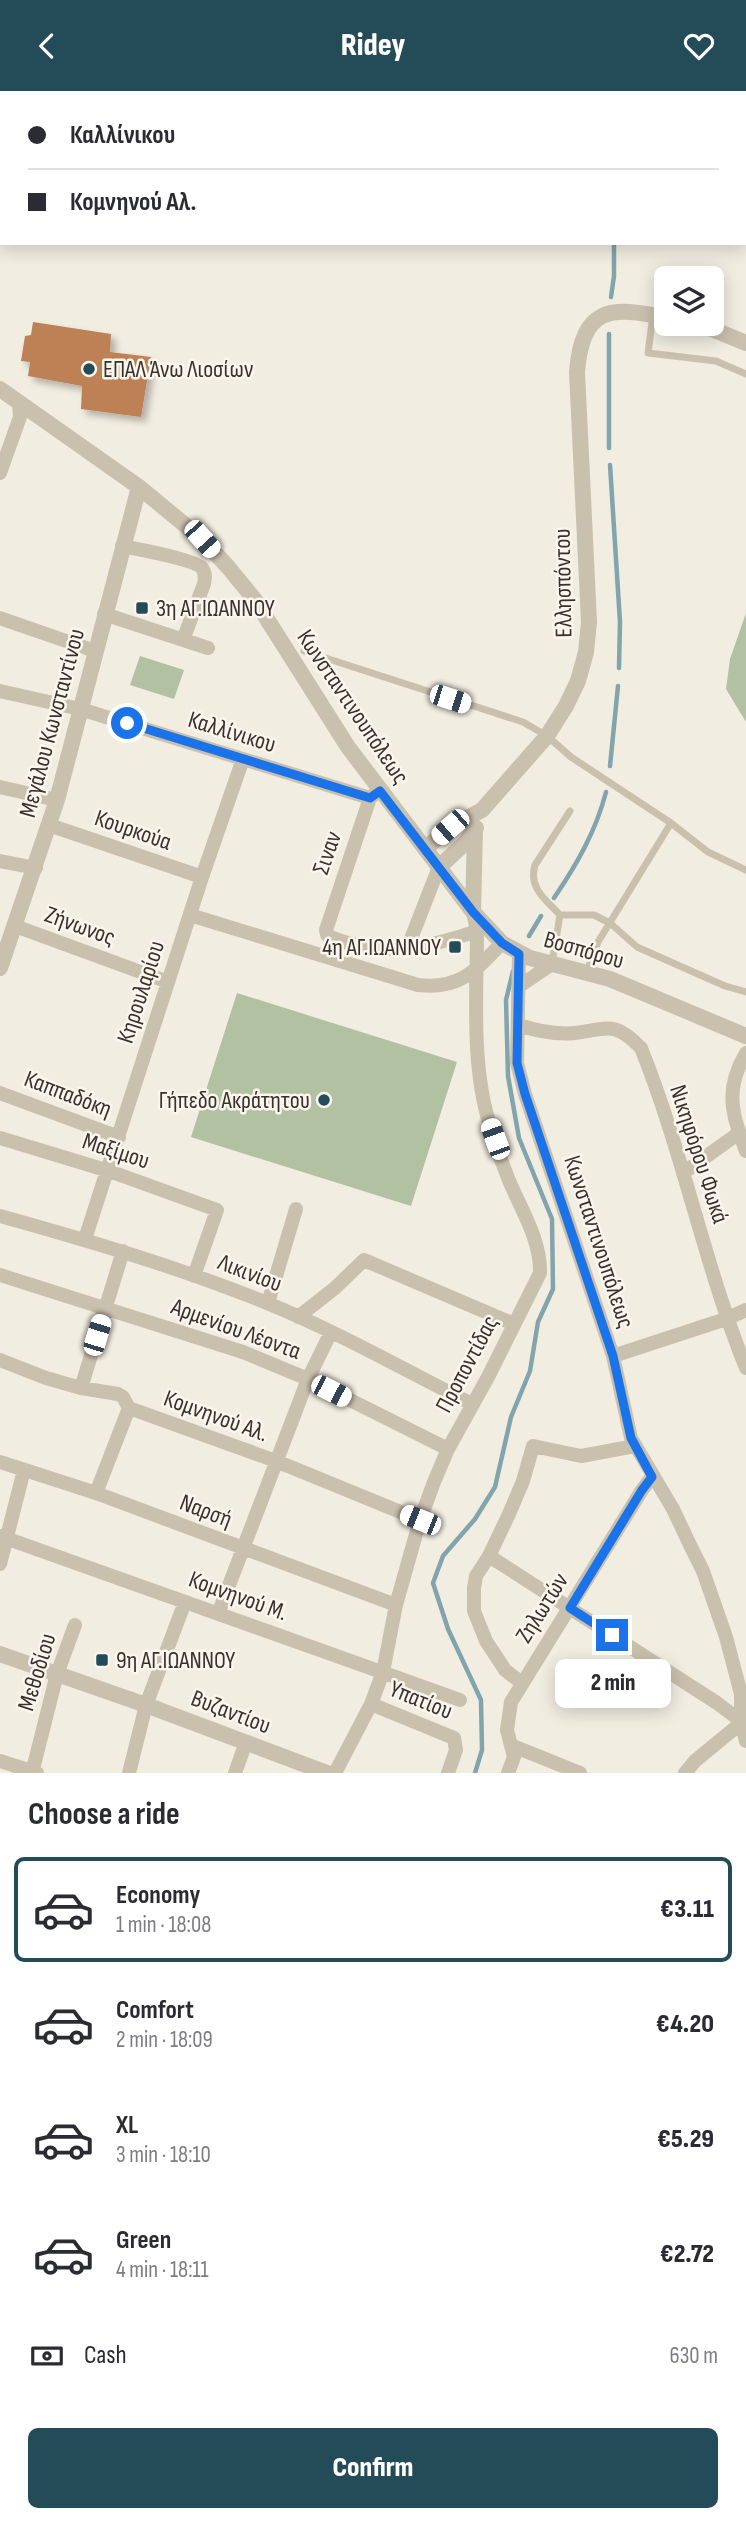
<!DOCTYPE html>
<meta charset="utf-8">
<style>
:root{--surface:#fff;--page:#f2f2f3;--text:#2b2b33;--muted:#7c7c81;--line:#e1e1e2;--accent:#244b58}
body{margin:0;font-family:"Sofia Sans Condensed",sans-serif;background:var(--page);color:var(--text);height:100vh;display:flex;flex-direction:column;font-size:26px;white-space:nowrap}
*{box-sizing:border-box;margin:0}
p{font-size:23px;color:var(--muted)}
.icon{flex:none;width:38px;height:38px;fill:none;stroke:currentColor;stroke-width:2;stroke-linecap:round;stroke-linejoin:round}
.map{position:relative;height:1682px;overflow:hidden}
.side{display:flex;flex-direction:column;background:var(--surface);flex:1}
.side>*{flex:none}
.hud{position:absolute;left:0px;top:0px;width:747px;height:154px;box-shadow:0 4px 18px #0003;display:grid;align-content:center;height:154px;padding:0 28px;background:var(--surface)}
.controls{position:absolute;left:654px;top:175px;display:grid;gap:14px}
.controls a{display:grid;place-items:center;width:70px;height:70px;border-radius:10px;background:var(--surface);box-shadow:0 4px 18px #0003;font-size:35px}
.end{position:absolute;width:32px;height:32px;margin:-16px;border:9px solid #1a73e8;background:#fff;box-shadow:0 0 0 4px #fff}
.from{border-radius:50%}
.bubble{position:absolute;height:49px;border-radius:10px;background:var(--surface);box-shadow:0 4px 18px #0003;font-size:23px;font-weight:800;line-height:49px;text-align:center}
.car{position:absolute;width:21px;height:42px;margin:-21px -10px;border-radius:9px;box-shadow:0 0 5px 2px #0007;background:linear-gradient(#fff 24%,#345 0 40%,#fff 0 76%,#345 0 86%,#fff 0)}
.hud b{display:flex;align-items:center;gap:24px;height:66px;font-size:26px}
.hud b+b{border-top:2px solid var(--line)}
.hud i{width:18px;height:18px;background:var(--text)}
ul{padding:0;list-style:none}
li{display:flex;align-items:center;gap:21px;height:105px;margin:0 14px 10px;padding:0 14px;border:4px solid transparent;border-radius:10px}
li div{flex:1}
li b{display:block;font-size:26px}
li em{font-style:normal;font-weight:800}
li.active{border-color:var(--accent)}
li>.icon{width:63px;height:63px;stroke-width:1.5}
h2{padding:0 28px;font-size:32px;line-height:84px}
.pay{display:flex;align-items:center;gap:18px;height:77px;padding:0 28px;font-size:26px}
.pay p{margin-inline-start:auto}
.button{display:flex;gap:14px;margin-top:auto;padding:14px 28px}
.button a{flex:1;height:80px;border-radius:10px;background:var(--accent);color:#fff;font-size:28px;font-weight:800;line-height:80px;text-align:center}
header{display:flex;justify-content:space-between;align-items:center;height:91px;padding:0 28px;background:var(--accent);color:#fff;font-size:32px;font-weight:800}
.map>svg:first-child{display:block}
.green{fill:#b1c1a2}
.lines{fill:none;stroke-linecap:round;stroke-linejoin:round}
.stream{stroke:#82a4ad;stroke-width:4.5}
.building{fill:#be8154;filter:url(#shadow)}
.service{stroke:#cac0ae;stroke-width:7}
.minor{stroke:#cac0ae;stroke-width:14}
.tertiary{stroke:#cac0ae;stroke-width:16}
.route{stroke:#1a73e8;stroke-width:9}
.poi-dot{fill:#244b58;stroke:#faf6ee;stroke-width:2.5}
.labels{text-anchor:middle;dominant-baseline:central;stroke-width:5;stroke-linejoin:round;paint-order:stroke}
.poi-label{font-size:24px;fill:#39322c;stroke:#faf6ee;text-anchor:start}
.street-label{font-size:24px;fill:#39322c;stroke:#faf6ee}
</style>
<header><svg class="icon" aria-label="back" viewBox="0 0 24 24"><path d="M15 5l-7 7 7 7"/></svg>Ridey<svg class="icon" aria-label="heart" viewBox="0 0 24 24"><path d="M12 20l-8-8c-3-5 5-10 8-4 3-6 11-1 8 4z"/></svg></header>
<div class="map">
<svg width="746" height="1682" viewBox="0 0 746 1682">
<defs>
<filter id="shadow"><feDropShadow dx="5" dy="5" stdDeviation="3.5" flood-color="#0004"/></filter>
</defs>
<rect width="100%" height="100%" fill="#f2ede1"/>
<path class="green" d="M746 522V631L726 598 730 568Z
M140 565 184 579 174 608 130 594Z
M237 902 457 971 411 1115 191 1046Z"/>
<g class="lines">
<path class="stream" d="M614 0V2
M611 206 614 185V152
M609 243V357
M610 374 620 531 619 577
M610 675 618 595
M554 807C577 773 596 740 606 701
M529 845 541 825
M475 1682 482 1659 481 1609 448 1538 433 1492 443 1465 475 1428 495 1396 511 1326 530 1280 538 1231 553 1198 552 1128 519 1047 508 985 506 909 513 880"/>
</g>
<path class="building" d="M33 231 111 243 110 261 151 266 141 326 81 318 82 295 28 285 30 271 21 270 25 245 31 244Z"/>
<g class="lines">
<path class="service" d="M653 224 648 262 716 270 746 283
M304 560 523 631 547 645 571 666 671 732 598 851 587 880
M671 732 708 761 746 779
M560 824C546 809 528 797 535 774L570 720
M552 872 560 824H594L610 832 637 856 725 895 746 901"/>
<path class="minor" d="M302 2V0
M0 75 2 76
M0 382 20 326 19 312
M122 455C136 458 194 468 202 477 206 482 205 487 204 493L183 549
M104 523 208 557
M0 527 95 560
M0 600 80 618 370 707
M0 696 57 709
M376 702 370 707 326 839 327 844C335 849 344 851 353 853 395 864 436 854 477 840
M49 734 202 786
M0 770 36 777
M190 824 418 894C460 899 476 879 502 852
M15 835 168 891
M407 858 439 776
M519 863 517 972 525 1003 613 1265 631 1347 673 1418 691 1456 703 1480 726 1546 741 1603V1630L746 1650
M518 896 552 873
M519 934C537 940 555 944 575 942 608 938 614 929 641 957 683 1061 704 1173 746 1277
M746 962C724 999 732 1023 746 1060
M0 1002 119 1046
M0 1047 109 1080 217 1119 194 1185
M683 1082 739 1042
M0 1125C90 1150 181 1177 267 1212 338 1241 405 1279 472 1313
M85 1148 202 786 243 668
M0 1184 243 1261 308 1288 448 1358
M268 1212 296 1118
M298 1226 335 1197 364 1169 514 1233
M613 1265 726 1228 746 1219
M0 1269 46 1287 81 1297 118 1303 123 1306 129 1317 276 1370 420 1429
M81 1297 123 1160
M0 1371 96 1402 396 1514
M96 1402 129 1317
M0 1445 460 1609
M489 1465 717 1612 741 1630
M0 1473 24 1379
M218 1523 308 1288 331 1241
M522 1592 505 1579 486 1550 474 1520V1497L476 1485 489 1465 509 1423 523 1390 533 1355 581 1365 635 1355
M371 1613 454 1647 456 1659 448 1682
M513 1655 580 1682
M0 1670 37 1682
M32 1682 57 1583 75 1534
M129 1682 146 1614 185 1511
M235 1682 246 1651
M335 1682 371 1613 383 1581 396 1514 420 1429 434 1391 448 1358 488 1286 540 1182C541 1148 520 1117 508 1087 501 1069 494 1050 489 1031 471 972 477 901 477 840L473 821
M508 1682 514 1666 507 1639 511 1611 642 1399 652 1386
M685 1682 695 1670 746 1628"/>
<path class="tertiary" d="M215 0 233 2
M81 2 83 0
M476 2 477 0
M0 89 2 87
M690 233 712 238 746 252
M0 298 139 396 202 448 228 476 255 509 348 656 473 821 502 852 530 867 610 888 746 945
M426 757 450 736 482 719 547 645 566 615 578 590 586 561 589 531 577 281C582 217 609 214 667 227
M439 776 465 752 476 737
M473 821 475 739
M0 877 57 709 139 396
M0 1563 146 1614 327 1682"/>
</g>
<g class="lines">
<path class="route" d="M127 632 370 707 380 700 473 821 502 852 519 863 517 972 525 1003 613 1265 631 1347 652 1386 642 1399 570 1517 612 1544"/>
</g>
<g class="poi-dot">
<circle cx="89" cy="278" r="7"/>
<rect x="135" y="510" width="14" height="14" rx="3.5"/>
<rect x="448" y="849" width="14" height="14" rx="3.5"/>
<circle cx="324" cy="1009" r="7"/>
<rect x="95" y="1562" width="14" height="14" rx="3.5"/>
</g>
<g class="labels">
<g class="poi-label">
<text x="103" y="278">ΕΠΑΛ Άνω Λιοσίων</text>
<text x="156" y="517">3η ΑΓ.ΙΩΑΝΝΟΥ</text>
<text x="441" y="856" text-anchor="end">4η ΑΓ.ΙΩΑΝΝΟΥ</text>
<text x="310" y="1009" text-anchor="end">Γήπεδο Ακράτητου</text>
<text x="116" y="1569">9η ΑΓ.ΙΩΑΝΝΟΥ</text>
</g>
<g class="street-label">
<text transform="translate(563 492) rotate(-91)">Ελλησπόντου</text>
<text transform="translate(353 616) rotate(56)">Κωνσταντινουπόλεως</text>
<text transform="translate(52 632) rotate(-75)">Μεγάλου Κωνσταντίνου</text>
<text transform="translate(232 641) rotate(17)">Καλλίνικου</text>
<text transform="translate(133 739) rotate(19)">Κουρκούα</text>
<text transform="translate(327 762) rotate(-71)">Σιναν</text>
<text transform="translate(80 835) rotate(20)">Ζήνωνος</text>
<text transform="translate(584 859) rotate(16)">Βοσπόρου</text>
<text transform="translate(141 901) rotate(-72)">Κηρουλαρίου</text>
<text transform="translate(68 1003) rotate(21)">Καππαδόκη</text>
<text transform="translate(116 1060) rotate(18)">Μαξίμου</text>
<text transform="translate(699 1063) rotate(72)">Νικηφόρου Φωκά</text>
<text transform="translate(599 1151) rotate(72)">Κωνσταντινουπόλεως</text>
<text transform="translate(250 1182) rotate(21)">Λικινίου</text>
<text transform="translate(236 1238) rotate(20)">Αρμενίου Λέοντα</text>
<text transform="translate(467 1273) rotate(-62)">Προποντίδας</text>
<text transform="translate(216 1325) rotate(20)">Κομνηνού Αλ.</text>
<text transform="translate(206 1420) rotate(21)">Ναρσή</text>
<text transform="translate(238 1505) rotate(20)">Κομνηνού Μ.</text>
<text transform="translate(542 1517) rotate(-58)">Ζηλωτών</text>
<text transform="translate(37 1581) rotate(-73)">Μεθοδίου</text>
<text transform="translate(421 1609) rotate(22)">Υπατίου</text>
<text transform="translate(231 1621) rotate(21)">Βυζαντίου</text>
</g>
</g>
</svg>
<div class="controls">
<a><svg class="icon" aria-label="layers" viewBox="0 0 24 24"><path d="M12 4l9 5-9 5-9-5zM3 14l9 5 9-5"/></svg></a>
</div>
<i class="end from" style="left:127px;top:632px"></i>
<i class="end" style="left:612px;top:1544px"></i>
<div class="bubble" style="left:555px;top:1568px;width:116px">2 min</div>
<i class="car" style="left:202px;top:448px;rotate:138deg"></i>
<i class="car" style="left:450px;top:608px;rotate:108deg"></i>
<i class="car" style="left:450px;top:736px;rotate:229deg"></i>
<i class="car" style="left:495px;top:1048px;rotate:340deg"></i>
<i class="car" style="left:97px;top:1244px;rotate:17deg"></i>
<i class="car" style="left:331px;top:1300px;rotate:117deg"></i>
<i class="car" style="left:420px;top:1429px;rotate:292deg"></i>
<div class="hud">
<b><i class="from"></i>Καλλίνικου</b>
<b><i></i>Κομνηνού Αλ.</b>
</div>
</div>
<section class="side">
<h2>Choose a ride</h2>
<ul>
<li class="active"><svg class="icon" aria-label="car" viewBox="0 0 24 24"><path d="M5 17H2v-5l4-1 3-4h7l3 4 3 1v5h-3M9 17h6M6 11h13"/><circle cx="7" cy="17" r="2"/><circle cx="17" cy="17" r="2"/></svg><div><b>Economy</b><p>1 min · 18:08</p></div><em>€3.11</em></li>
<li><svg class="icon" aria-label="car" viewBox="0 0 24 24"><path d="M5 17H2v-5l4-1 3-4h7l3 4 3 1v5h-3M9 17h6M6 11h13"/><circle cx="7" cy="17" r="2"/><circle cx="17" cy="17" r="2"/></svg><div><b>Comfort</b><p>2 min · 18:09</p></div><em>€4.20</em></li>
<li><svg class="icon" aria-label="car" viewBox="0 0 24 24"><path d="M5 17H2v-5l4-1 3-4h7l3 4 3 1v5h-3M9 17h6M6 11h13"/><circle cx="7" cy="17" r="2"/><circle cx="17" cy="17" r="2"/></svg><div><b>XL</b><p>3 min · 18:10</p></div><em>€5.29</em></li>
<li><svg class="icon" aria-label="car" viewBox="0 0 24 24"><path d="M5 17H2v-5l4-1 3-4h7l3 4 3 1v5h-3M9 17h6M6 11h13"/><circle cx="7" cy="17" r="2"/><circle cx="17" cy="17" r="2"/></svg><div><b>Green</b><p>4 min · 18:11</p></div><em>€2.72</em></li>
</ul>
<div class="pay"><svg class="icon" aria-label="cash" viewBox="0 0 24 24"><path d="M3 7h18v10H3z"/><circle cx="12" cy="12" r="2"/></svg>Cash<p>630 m</p></div>
<div class="button"><a>Confirm</a></div>
</section>
